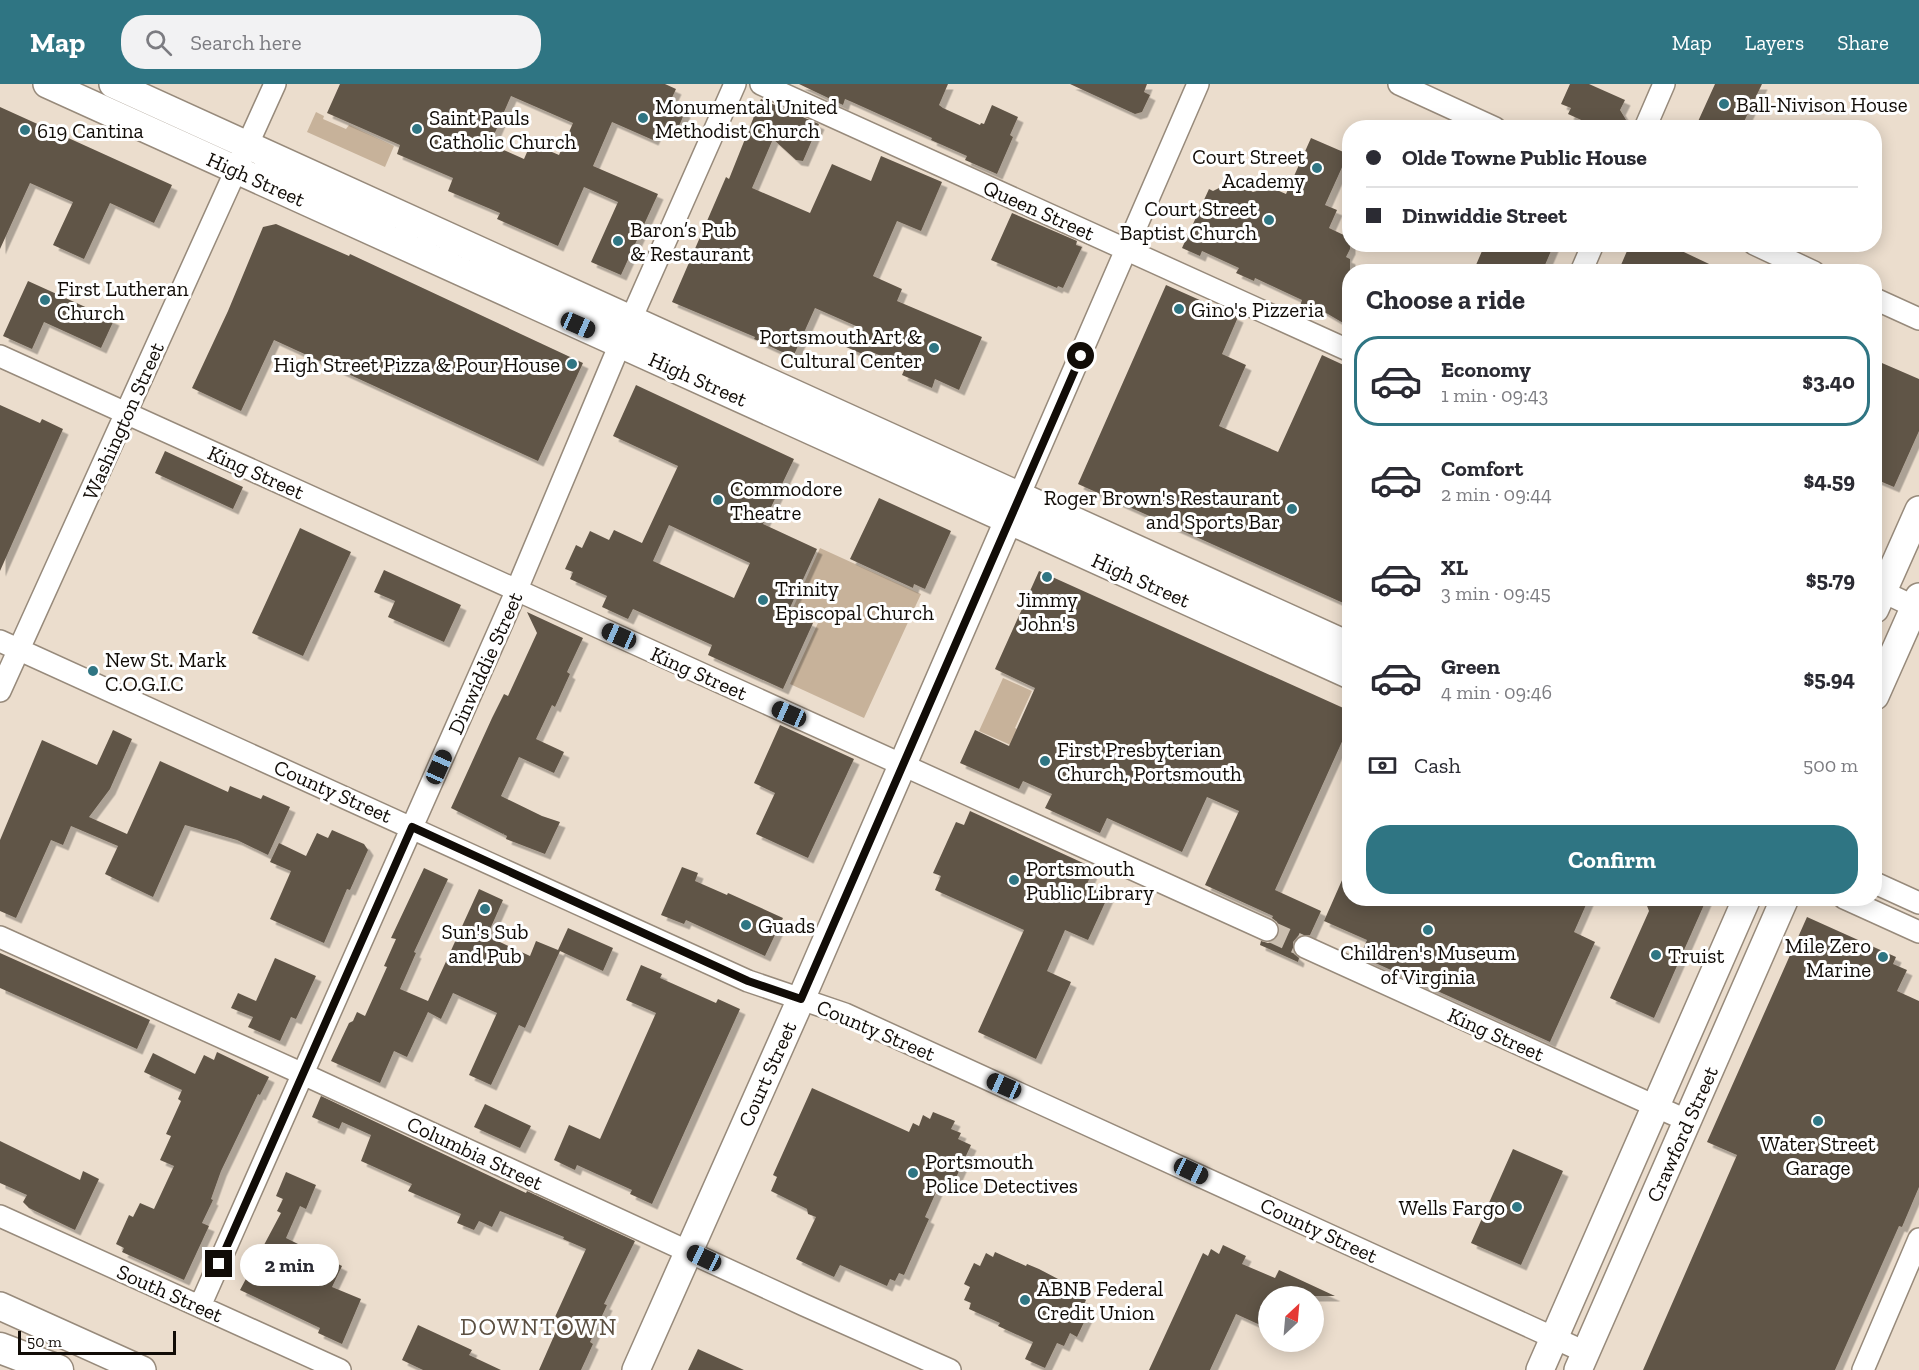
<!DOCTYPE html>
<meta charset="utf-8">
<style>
:root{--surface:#fff;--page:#f2f2f3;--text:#2b2b33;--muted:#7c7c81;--line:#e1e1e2;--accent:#2f7583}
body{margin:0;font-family:"Zilla Slab",serif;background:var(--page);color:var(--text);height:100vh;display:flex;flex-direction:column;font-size:22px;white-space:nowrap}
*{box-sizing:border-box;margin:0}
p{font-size:20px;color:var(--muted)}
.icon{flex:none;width:33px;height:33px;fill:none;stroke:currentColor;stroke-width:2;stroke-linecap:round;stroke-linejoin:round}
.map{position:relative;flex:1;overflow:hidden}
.sheet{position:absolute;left:1342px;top:180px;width:540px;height:642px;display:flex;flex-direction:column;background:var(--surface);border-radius:24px;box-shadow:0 3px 15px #0003}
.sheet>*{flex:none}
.hud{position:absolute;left:1342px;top:36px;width:540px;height:132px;border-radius:24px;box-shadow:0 3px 15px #0003;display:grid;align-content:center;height:132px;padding:0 24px;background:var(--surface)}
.needle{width:39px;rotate:26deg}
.buttons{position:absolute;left:1258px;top:1202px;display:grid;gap:12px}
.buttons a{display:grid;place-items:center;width:66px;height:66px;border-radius:50%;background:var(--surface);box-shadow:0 3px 15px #0003;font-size:30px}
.scale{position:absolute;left:18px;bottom:15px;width:158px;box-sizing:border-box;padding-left:6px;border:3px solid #110c07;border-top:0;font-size:16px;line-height:21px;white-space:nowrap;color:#110c07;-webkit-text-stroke:4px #fff;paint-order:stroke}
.end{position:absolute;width:27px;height:27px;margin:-14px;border:8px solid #110c07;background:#fff;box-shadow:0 0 0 3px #fff}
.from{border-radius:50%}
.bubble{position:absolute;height:42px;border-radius:21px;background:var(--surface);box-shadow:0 3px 15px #0003;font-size:20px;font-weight:800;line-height:42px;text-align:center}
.car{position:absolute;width:18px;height:36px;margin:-18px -9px;border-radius:8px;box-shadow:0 0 4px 2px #0007;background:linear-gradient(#222 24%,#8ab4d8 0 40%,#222 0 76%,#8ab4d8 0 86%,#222 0)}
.hud b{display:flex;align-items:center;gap:21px;height:57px;font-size:22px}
.hud b+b{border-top:2px solid var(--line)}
.hud i{width:15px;height:15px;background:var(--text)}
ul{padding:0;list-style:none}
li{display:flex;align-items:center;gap:18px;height:90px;margin:0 12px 9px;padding:0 12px;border:3px solid transparent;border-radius:24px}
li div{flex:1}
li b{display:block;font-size:22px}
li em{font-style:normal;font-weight:800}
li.current{border-color:var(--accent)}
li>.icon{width:54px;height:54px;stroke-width:1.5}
h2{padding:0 24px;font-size:27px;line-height:72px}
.pay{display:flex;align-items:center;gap:15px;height:66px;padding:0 24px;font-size:22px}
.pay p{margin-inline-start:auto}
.primary-button{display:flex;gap:12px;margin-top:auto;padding:12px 24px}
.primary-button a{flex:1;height:69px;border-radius:24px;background:var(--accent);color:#fff;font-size:24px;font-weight:800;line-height:69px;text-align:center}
header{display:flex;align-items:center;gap:36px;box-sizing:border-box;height:84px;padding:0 30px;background:var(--accent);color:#fff}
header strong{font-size:28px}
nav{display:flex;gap:33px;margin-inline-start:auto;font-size:21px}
.search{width:420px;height:54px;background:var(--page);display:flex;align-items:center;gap:15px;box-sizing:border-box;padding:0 21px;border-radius:24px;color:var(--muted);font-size:22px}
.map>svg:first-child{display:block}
.green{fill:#c7b29a}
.building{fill:#615547;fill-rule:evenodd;filter:url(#shadow)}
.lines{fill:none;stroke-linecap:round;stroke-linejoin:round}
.minor-tunnel{stroke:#cabeaf;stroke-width:21;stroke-dasharray:21 10;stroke-linecap:butt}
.minor-casing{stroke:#978a7b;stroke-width:24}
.major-casing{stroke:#978a7b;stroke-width:30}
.highway-casing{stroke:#978a7b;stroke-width:33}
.minor{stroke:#fff;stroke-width:21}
.major{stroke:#fff;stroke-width:27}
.highway{stroke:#fff;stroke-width:30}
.route{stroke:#110c07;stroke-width:8}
.poi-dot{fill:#2f7583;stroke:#fff;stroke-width:2}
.labels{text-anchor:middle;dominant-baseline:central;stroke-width:6;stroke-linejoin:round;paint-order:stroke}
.poi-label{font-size:21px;fill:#110c07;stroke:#fff;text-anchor:start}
.street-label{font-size:21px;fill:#110c07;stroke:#fff}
.quarter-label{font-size:24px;letter-spacing:1.5px;fill:#5b4f41;stroke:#fff}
</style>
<header>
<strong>Map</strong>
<div class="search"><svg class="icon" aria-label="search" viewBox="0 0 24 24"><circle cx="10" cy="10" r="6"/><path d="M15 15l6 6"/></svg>Search here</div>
<nav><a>Map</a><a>Layers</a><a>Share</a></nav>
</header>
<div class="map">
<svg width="1919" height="1286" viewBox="0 0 1919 1286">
<defs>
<filter id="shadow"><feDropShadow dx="5.5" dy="5.5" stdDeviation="0" flood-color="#0004"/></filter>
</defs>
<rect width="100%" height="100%" fill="#ebddcd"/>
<path class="green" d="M316 28 324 32 323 35 346 45 349 41 394 62 385 83 307 48Z
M820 464 921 510 864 634 790 600 818 539 792 526Z
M1003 594 1032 607 1015 644 1038 654 1031 670 979 647Z"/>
<path class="building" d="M340 0H665L676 5 669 20 685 28 676 49 660 41 653 56 612 38 593 82 658 110 621 191 591 178 618 118 584 103 558 162 497 135 500 129 448 107 453 94 397 70 400 61 327 29ZM511 12 573 39 559 71 531 59 524 75 490 60Z
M799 0H948L939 21 943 24 980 41 981 39 984 40 992 21 1018 33 1010 51 1013 53 997 90 965 76 967 72 931 56 932 54 852 18 845 15 843 21Z
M1070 0H1147L1144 8 1150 11 1142 28 1135 30Z
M1570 0H1589L1625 16 1620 26 1631 44H1599L1568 30 1571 24 1561 20Z
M1715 0H1762L1741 44H1695Z
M761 15 819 40 803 77 796 76 773 55 752 104 810 129 832 80 871 97 881 72 942 98 921 147 897 137 873 192 902 205 897 217 982 253 959 306 935 295 932 304 902 291 906 282 874 269 872 274 846 263 856 242 815 224 793 273 754 255 755 253 672 218 726 93 729 95Z
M0 23 172 101 154 139 110 119 84 175 53 161 73 118 30 99 0 165Z
M1311 54 1348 70 1325 121 1337 126 1329 144 1350 154V165L1346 173 1350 175V243L1321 226 1319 230 1300 222 1302 216 1255 194 1254 197 1236 189 1239 184 1202 167 1200 172 1182 164 1209 105 1213 107 1221 103 1227 106 1242 102 1253 108 1270 103 1286 110Z
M1012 129 1077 157 1076 161 1082 163 1063 204 1058 202 1057 204 991 176Z
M276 140 349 172 350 170 583 279 538 377 274 256 241 327 192 304 228 227 263 143Z
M1485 160H1554L1542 188H1473Z
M1630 160H1667L1726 188H1618Z
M28 197 114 236 101 264 44 238 32 265 3 252Z
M1166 201 1238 233 1222 270 1246 281 1219 342 1278 368 1322 271 1350 284V522L1078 400Z
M1875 276 1919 295V347L1894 403 1875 395Z
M636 301 794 375 763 440 817 465 788 528 813 539 783 605 708 571 712 561 633 525 628 535 602 523 607 512 570 495 573 488 565 485 576 461 582 464 590 447 609 456 614 446 642 459 678 382 613 352ZM669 441 750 479 734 514 653 477Z
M0 321 40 339 42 335 63 345 0 487Z
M165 367 243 403 233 425 155 389Z
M879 414 951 447 925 505 914 500 913 504 850 475Z
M300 444 351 468 303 572 252 549Z
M384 486 461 521 444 558 388 533 395 517 374 508Z
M1039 487 1350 627V640L1275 806 1321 827 1310 851 1298 852 1293 858 1294 870 1299 874 1298 878 1260 861 1261 857 1268 859 1274 857 1279 851 1280 844 1277 838 1272 834 1273 832 1205 801 1239 727 1207 713 1182 768 1107 734 1100 749 1045 724 1052 710 1023 697 1019 705 960 679 975 646 1009 662 1035 604 995 585Z
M527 528 583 554 567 588 570 590 555 623 552 621 536 655 564 668 554 689 519 673 501 712 542 732 560 738 545 770 506 755 507 752 503 750 504 749 503 750 451 724 492 634 504 610 508 612 537 549Z
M780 641 854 675 808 774 756 750 775 709 754 699Z
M113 646 132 655 110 705 89 733 127 750 160 677 228 708 230 702 261 715 263 711 290 723 268 771 237 756 185 741 153 813 105 790 118 762 71 742 63 761 51 756 16 834 0 827V756L42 656 97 681Z
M970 727 1094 784 1087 800 1109 810 1088 856 1065 846 1047 887 1071 898 1036 975 978 948 1024 846 935 806 941 792 933 789 956 738 964 741Z
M332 746 364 760 368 766 350 806 347 805 324 859 270 835 291 787 270 778 279 759 306 772 317 749 328 754Z
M1350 778V814H1589L1574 848 1595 858 1550 958 1360 872 1367 856 1324 837Z
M682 783 698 789 695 797 727 811 728 809 783 834 765 872 686 836 684 840 661 831Z
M424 784 448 795 414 868 416 869 400 905 428 917 479 805 503 816 487 852 530 872 536 857 558 866 568 844 613 864 603 887 560 867 525 944 519 941 491 1001 469 991 497 929 453 909 441 935 428 928 407 973 394 967 380 999 331 977 349 939 353 937 357 928 365 932 387 883 384 882 396 855 391 854Z
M1644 814H1707L1654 934 1610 914 1649 827Z
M1807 833 1896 873 1893 880 1907 886 1897 907 1919 917V1103L1902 1143 1899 1142 1835 1286H1643L1737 1071 1707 1058Z
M0 869 150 936 137 965 0 904Z
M275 874 316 892 296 935 291 933 280 957 248 943 253 933 231 924 238 909 256 917Z
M641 881 662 890 660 894 716 919 718 915 740 925 652 1120 630 1110 632 1106 577 1081 575 1086 554 1076 569 1041 600 1055 656 929 626 916Z
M217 968 269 993 260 1011 258 1010 221 1087 211 1115 213 1116 202 1139 209 1142 184 1196 122 1168 124 1164 116 1160 129 1131 133 1133 140 1119 154 1125 174 1082 160 1076 171 1052 166 1050 181 1017 178 1015 182 1006 144 988 153 969 195 990 204 971 214 976Z
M812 1004 909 1048 913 1039 919 1042 923 1031 930 1035 933 1028 955 1037 951 1045 961 1049 958 1055 971 1061 954 1098 951 1097 949 1100 941 1097 925 1133 929 1135 904 1191 899 1189 895 1197 890 1195 887 1202 840 1181 834 1193 796 1175 816 1133 808 1130 807 1125 771 1107 777 1093 773 1091Z
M321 1012 526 1109 527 1107 635 1157 604 1220 607 1221 590 1258 593 1260 581 1286H539L561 1236 555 1233 586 1165 563 1155 564 1153 500 1127 492 1143 479 1137 474 1146 457 1139 461 1130 408 1107 412 1100 361 1077 371 1051 342 1038 339 1045 312 1033Z
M485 1020 531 1042 520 1064 474 1043Z
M0 1057 80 1096 83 1087 99 1095 75 1146 29 1124 23 1118 27 1111 0 1099Z
M1513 1065 1563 1087 1521 1181 1471 1159Z
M286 1088 316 1101 306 1125 300 1122 286 1154 342 1182 332 1203 361 1215 342 1260 318 1249 320 1244 240 1206 281 1129 277 1127 283 1115 276 1112Z
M1223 1161 1246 1172 1242 1180 1275 1194 1279 1186 1335 1212H1269V1245L1236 1230 1210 1286H1149L1203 1169 1208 1172 1211 1165 1219 1170Z
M995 1168 1026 1182 1027 1180 1039 1185 1081 1207 1079 1213 1086 1216 1080 1228 1087 1232 1077 1253 1070 1249 1064 1262 1057 1259 1045 1284 1025 1275 1033 1258 998 1242 1000 1239 969 1225 971 1219 964 1216 970 1203 964 1200 974 1179 980 1182 986 1169 993 1173Z
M418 1241 472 1266 469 1271 501 1286H423L402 1276Z
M698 1265 744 1286H688Z"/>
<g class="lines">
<path class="minor-tunnel" d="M1267 846 1305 863"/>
<g class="minor-casing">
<path id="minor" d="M761 0 1350 267
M1399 0 1495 44
M1645 44 1664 0
M1754 160 1814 188
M1581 188 1593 160
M1875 215 1919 235
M0 272 1267 846
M1019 412 1198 0
M1875 504 1915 523
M0 557 748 897 845 930 1585 1268
M0 607 275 0
M1875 799 1919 819
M1844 814 1919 848
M0 853 303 990 804 1221 950 1286
M1305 863 1688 1037
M0 1132 340 1286
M200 1222 512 517 620 260 735 0
M1863 1286 1919 1155"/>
</g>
<g class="major-casing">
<path id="major" d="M47 0 1350 591
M113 0 1350 562
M1875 525 1919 426
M1875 612 1919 513
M0 1222 142 1286
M636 1286 801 915 1015 421
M1540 1286 1747 814
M1578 1286 1785 814"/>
</g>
<g class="highway-casing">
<path id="highway" d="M0 1264 58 1286"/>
</g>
<use href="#minor" class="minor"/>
<use href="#major" class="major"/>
<use href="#highway" class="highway"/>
</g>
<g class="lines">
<path class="route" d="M219 1180 412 743 748 897 801 915 1081 272"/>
</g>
<g class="poi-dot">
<circle cx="1724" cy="20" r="6"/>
<circle cx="643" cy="34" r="6"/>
<circle cx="417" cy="45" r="6"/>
<circle cx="25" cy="46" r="6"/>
<circle cx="1317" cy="84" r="6"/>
<circle cx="1269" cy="136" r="6"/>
<circle cx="618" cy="157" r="6"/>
<circle cx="45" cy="216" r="6"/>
<circle cx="1179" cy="225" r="6"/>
<circle cx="934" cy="264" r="6"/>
<circle cx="572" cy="280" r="6"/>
<circle cx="718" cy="416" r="6"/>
<circle cx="1292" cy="425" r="6"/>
<circle cx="1047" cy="493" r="6"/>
<circle cx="763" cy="516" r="6"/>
<circle cx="93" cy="587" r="6"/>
<circle cx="1045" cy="677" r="6"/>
<circle cx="1014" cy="796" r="6"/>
<circle cx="485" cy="825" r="6"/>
<circle cx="746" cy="841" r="6"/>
<circle cx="1428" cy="846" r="6"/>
<circle cx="1656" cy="871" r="6"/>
<circle cx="1883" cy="873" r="6"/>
<circle cx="1818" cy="1037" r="6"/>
<circle cx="913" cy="1089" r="6"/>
<circle cx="1517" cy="1123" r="6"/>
<circle cx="1025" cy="1216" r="6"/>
</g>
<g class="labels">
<g class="poi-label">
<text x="1736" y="20">Ball-Nivison House</text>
<text x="655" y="22">Monumental United<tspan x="655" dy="24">Methodist Church</tspan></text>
<text x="429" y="33">Saint Pauls<tspan x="429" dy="24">Catholic Church</tspan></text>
<text x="37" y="46">619 Cantina</text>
<text x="1305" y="72" text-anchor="end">Court Street<tspan x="1305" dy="24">Academy</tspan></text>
<text x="1257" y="124" text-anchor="end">Court Street<tspan x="1257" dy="24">Baptist Church</tspan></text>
<text x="630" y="145">Baron’s Pub<tspan x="630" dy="24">&amp; Restaurant</tspan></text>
<text x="57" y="204">First Lutheran<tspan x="57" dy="24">Church</tspan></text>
<text x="1191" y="225">Gino's Pizzeria</text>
<text x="922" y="252" text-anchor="end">Portsmouth Art &amp;<tspan x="922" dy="24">Cultural Center</tspan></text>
<text x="560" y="280" text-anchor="end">High Street Pizza &amp; Pour House</text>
<text x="730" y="404">Commodore<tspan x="730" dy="24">Theatre</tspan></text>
<text x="1280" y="413" text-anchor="end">Roger Brown's Restaurant<tspan x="1280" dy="24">and Sports Bar</tspan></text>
<text x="775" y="504">Trinity<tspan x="775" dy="24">Episcopal Church</tspan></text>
<text x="1047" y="515" text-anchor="middle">Jimmy<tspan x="1047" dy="24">John's</tspan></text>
<text x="105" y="575">New St. Mark<tspan x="105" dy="24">C.O.G.I.C</tspan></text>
<text x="1057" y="665">First Presbyterian<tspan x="1057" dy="24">Church, Portsmouth</tspan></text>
<text x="1026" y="784">Portsmouth<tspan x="1026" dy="24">Public Library</tspan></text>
<text x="758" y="841">Guads</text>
<text x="485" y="847" text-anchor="middle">Sun's Sub<tspan x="485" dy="24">and Pub</tspan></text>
<text x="1871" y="861" text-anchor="end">Mile Zero<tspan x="1871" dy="24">Marine</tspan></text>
<text x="1428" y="868" text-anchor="middle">Children's Museum<tspan x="1428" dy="24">of Virginia</tspan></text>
<text x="1668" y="871">Truist</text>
<text x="1818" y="1059" text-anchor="middle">Water Street<tspan x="1818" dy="24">Garage</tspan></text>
<text x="925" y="1077">Portsmouth<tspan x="925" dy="24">Police Detectives</tspan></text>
<text x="1505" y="1123" text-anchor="end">Wells Fargo</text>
<text x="1037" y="1204">ABNB Federal<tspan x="1037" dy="24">Credit Union</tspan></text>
</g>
<g class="street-label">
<text transform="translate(256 95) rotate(24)">High Street</text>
<text transform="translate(1039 126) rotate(24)">Queen Street</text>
<text transform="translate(698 295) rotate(24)">High Street</text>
<text transform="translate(123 337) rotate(-66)">Washington Street</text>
<text transform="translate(256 388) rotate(24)">King Street</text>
<text transform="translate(1141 496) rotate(24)">High Street</text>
<text transform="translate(485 579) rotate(-66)">Dinwiddie Street</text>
<text transform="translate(699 589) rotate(24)">King Street</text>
<text transform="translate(333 707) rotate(24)">County Street</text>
<text transform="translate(876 946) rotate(23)">County Street</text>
<text transform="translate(1496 950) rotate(24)">King Street</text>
<text transform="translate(767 990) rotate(-66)">Court Street</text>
<text transform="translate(1682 1050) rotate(-66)">Crawford Street</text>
<text transform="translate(475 1069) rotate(25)">Columbia Street</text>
<text transform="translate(1319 1146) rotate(25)">County Street</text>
<text transform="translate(170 1209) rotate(24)">South Street</text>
</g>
<g class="quarter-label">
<text x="539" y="1242">DOWNTOWN</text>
</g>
</g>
</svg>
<div class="buttons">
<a><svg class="needle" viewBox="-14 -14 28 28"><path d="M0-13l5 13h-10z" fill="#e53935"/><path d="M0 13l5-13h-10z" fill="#7c7c81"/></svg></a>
</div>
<div class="scale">50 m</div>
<i class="end from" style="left:1081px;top:272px"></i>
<i class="end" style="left:219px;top:1180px"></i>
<div class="bubble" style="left:240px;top:1160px;width:99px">2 min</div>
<i class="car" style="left:578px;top:241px;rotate:114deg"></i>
<i class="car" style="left:619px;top:552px;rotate:294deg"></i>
<i class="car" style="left:789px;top:630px;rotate:294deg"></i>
<i class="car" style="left:439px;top:683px;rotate:24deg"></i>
<i class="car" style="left:1004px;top:1002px;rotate:294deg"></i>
<i class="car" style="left:1191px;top:1087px;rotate:115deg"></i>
<i class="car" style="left:704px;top:1174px;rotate:295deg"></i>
<div class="hud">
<b><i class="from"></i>Olde Towne Public House</b>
<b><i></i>Dinwiddie Street</b>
</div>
<section class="sheet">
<h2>Choose a ride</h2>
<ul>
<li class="current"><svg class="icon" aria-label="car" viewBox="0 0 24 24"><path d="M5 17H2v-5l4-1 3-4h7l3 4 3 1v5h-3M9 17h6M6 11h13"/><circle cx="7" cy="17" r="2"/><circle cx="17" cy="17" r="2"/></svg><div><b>Economy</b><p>1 min · 09:43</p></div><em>$3.40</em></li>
<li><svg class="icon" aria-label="car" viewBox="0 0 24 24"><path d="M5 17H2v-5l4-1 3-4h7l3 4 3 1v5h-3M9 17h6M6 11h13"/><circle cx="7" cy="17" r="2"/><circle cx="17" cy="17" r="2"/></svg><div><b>Comfort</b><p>2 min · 09:44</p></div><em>$4.59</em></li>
<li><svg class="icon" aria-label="car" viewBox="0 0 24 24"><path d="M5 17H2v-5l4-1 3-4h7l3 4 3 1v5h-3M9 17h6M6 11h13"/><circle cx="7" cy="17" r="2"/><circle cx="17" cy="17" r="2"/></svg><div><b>XL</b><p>3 min · 09:45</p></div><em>$5.79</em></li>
<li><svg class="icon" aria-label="car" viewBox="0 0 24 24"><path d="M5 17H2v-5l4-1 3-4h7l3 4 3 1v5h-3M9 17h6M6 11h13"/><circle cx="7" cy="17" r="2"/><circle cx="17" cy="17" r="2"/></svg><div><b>Green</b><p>4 min · 09:46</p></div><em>$5.94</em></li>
</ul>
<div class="pay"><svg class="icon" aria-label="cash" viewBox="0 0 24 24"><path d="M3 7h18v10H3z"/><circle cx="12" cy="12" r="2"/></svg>Cash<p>500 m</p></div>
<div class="primary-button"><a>Confirm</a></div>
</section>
</div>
